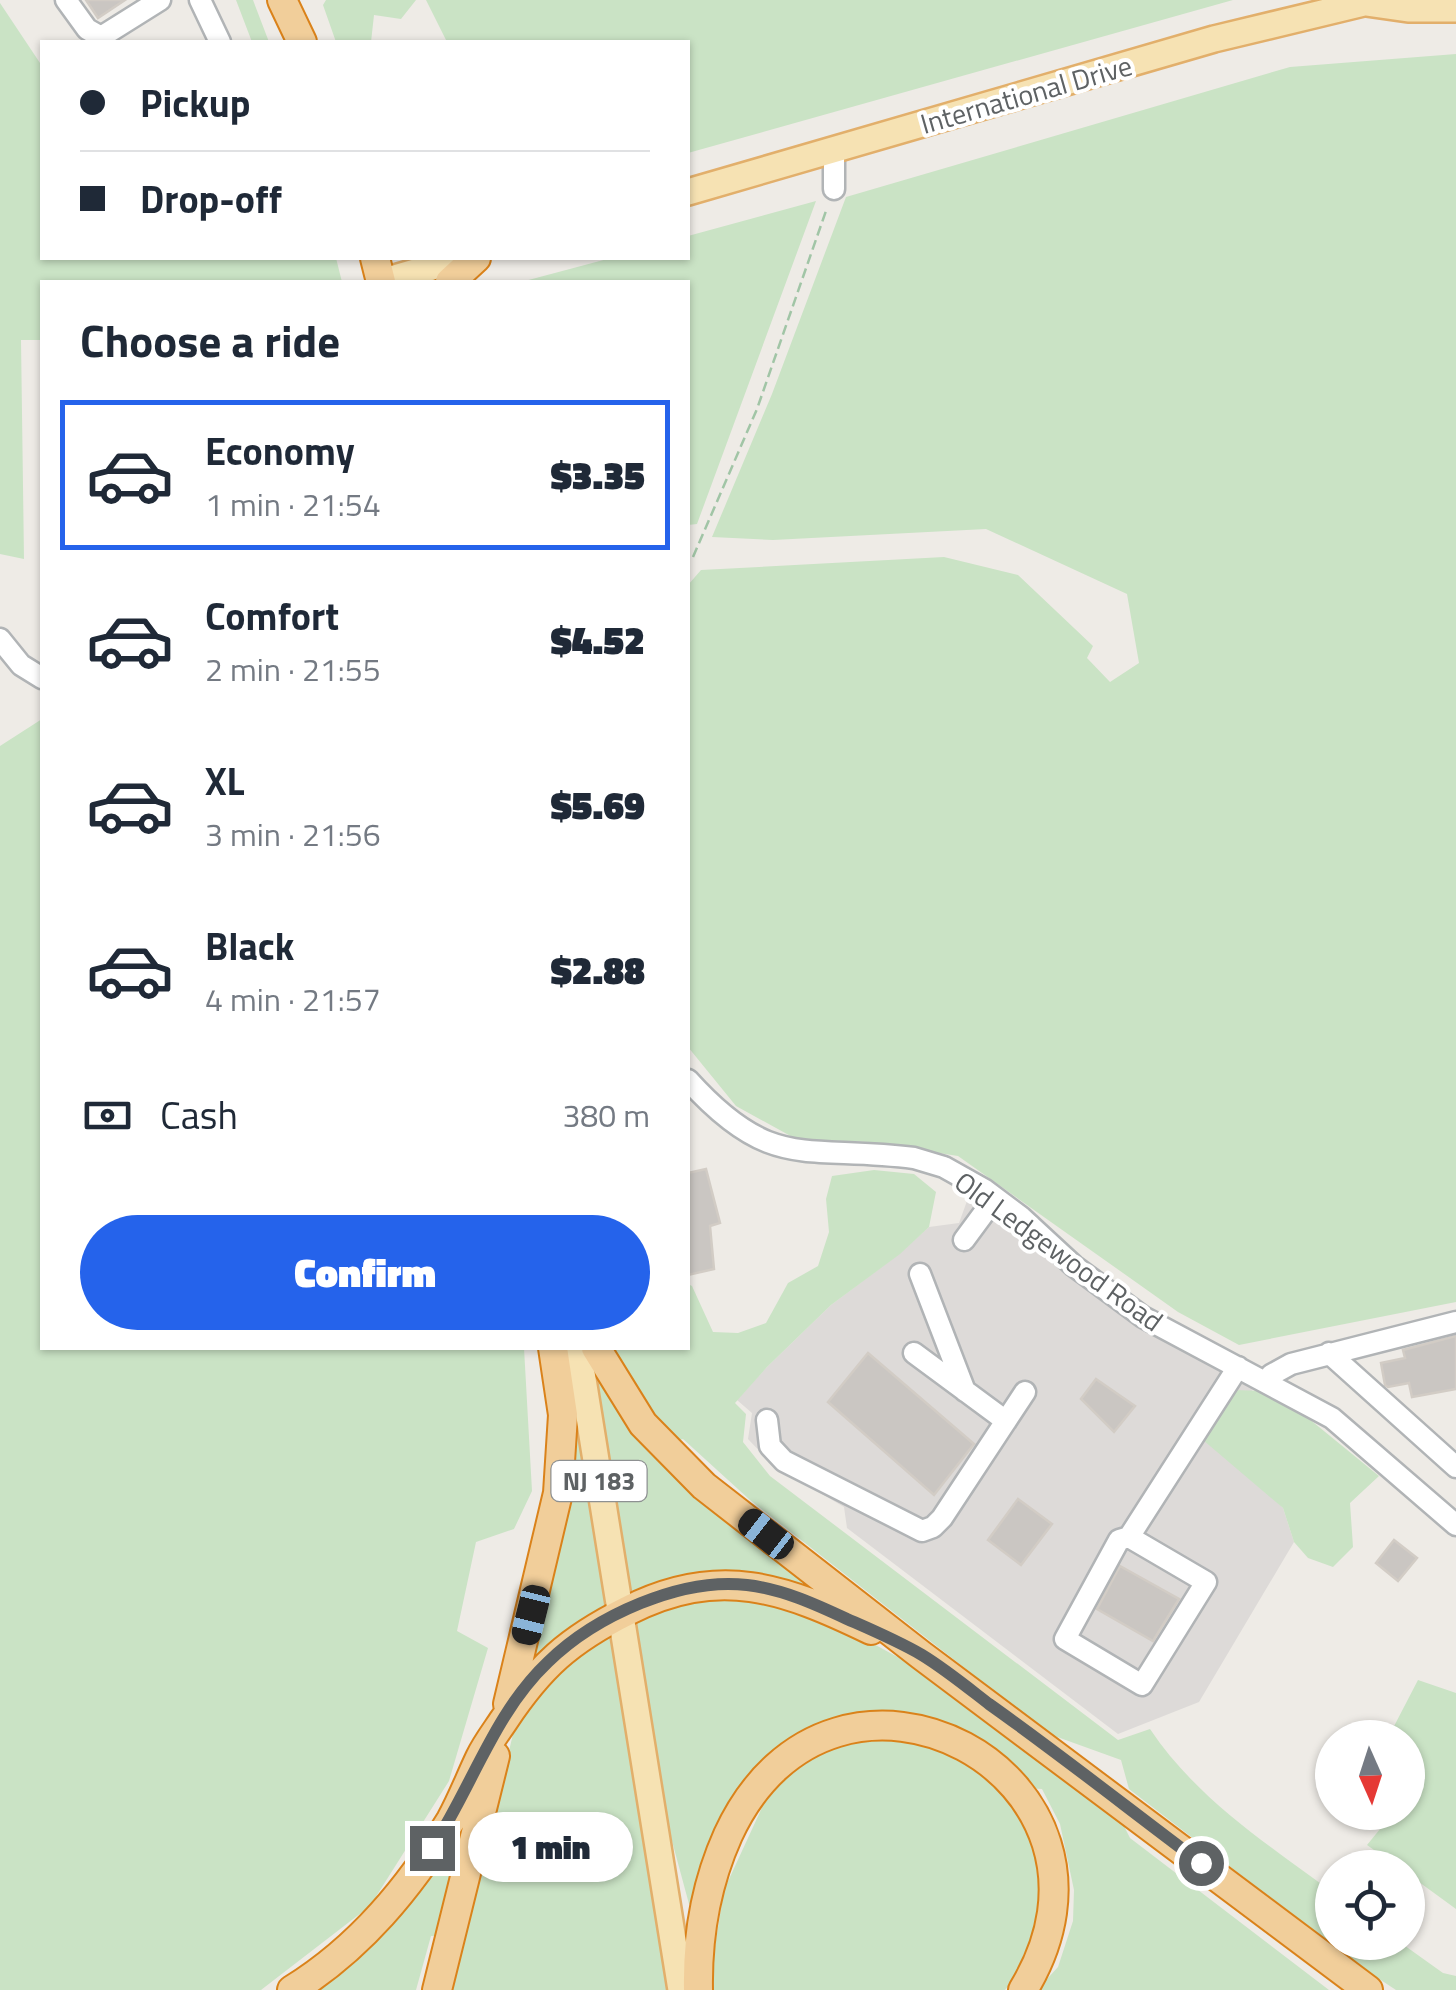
<!DOCTYPE html>
<meta charset="utf-8">
<style>
:root{--surface:#fff;--page:#f6f6f7;--text:#1f2937;--muted:#747a83;--line:#e0e1e3;--accent:#2563eb}
body{margin:0;font-family:"Titillium Web",sans-serif;background:var(--page);color:var(--text);height:100vh;display:flex;flex-direction:column;font-size:38px;white-space:nowrap}
*{box-sizing:border-box;margin:0}
p{font-size:32px;color:var(--muted)}
.icon{flex:none;width:55px;height:55px;fill:none;stroke:currentColor;stroke-width:2;stroke-linecap:round;stroke-linejoin:round}
.map{position:relative;flex:1;overflow:hidden}
.side{position:absolute;left:40px;top:280px;width:650px;height:1070px;display:flex;flex-direction:column;background:var(--surface);border-radius:0px;box-shadow:0 2px 8px #0004}
.side>*{flex:none}
.hud{position:absolute;left:40px;top:40px;width:650px;height:220px;border-radius:0px;box-shadow:0 2px 8px #0004;display:grid;align-content:center;height:220px;padding:0 40px;background:var(--surface)}
.needle{width:65px;rotate:177deg}
.controls{position:absolute;left:1315px;top:1720px;display:grid;gap:20px}
.controls a{display:grid;place-items:center;width:110px;height:110px;border-radius:50%;background:var(--surface);box-shadow:0 2px 8px #0004;font-size:50px}
.end{position:absolute;width:45px;height:45px;margin:-22px;border:12px solid #5e6264;background:#fff;box-shadow:0 0 0 5px #fff}
.from{border-radius:50%}
.bubble{position:absolute;height:70px;border-radius:35px;background:var(--surface);box-shadow:0 2px 8px #0004;font-size:32px;font-weight:800;line-height:70px;text-align:center}
.car{position:absolute;width:30px;height:60px;margin:-30px -15px;border-radius:12px;box-shadow:0 0 8px 2px #0007;background:linear-gradient(#222 24%,#8ab4d8 0 40%,#222 0 76%,#8ab4d8 0 86%,#222 0)}
.hud b{display:flex;align-items:center;gap:35px;height:95px;font-size:38px}
.hud b+b{border-top:2px solid var(--line)}
.hud i{width:25px;height:25px;background:var(--text)}
ul{padding:0;list-style:none}
li{display:flex;align-items:center;gap:30px;height:150px;margin:0 20px 15px;padding:0 20px;border:5px solid transparent;border-radius:0px}
li div{flex:1}
li b{display:block;font-size:38px}
li em{font-style:normal;font-weight:800}
li.current{border-color:var(--accent)}
li>.icon{width:90px;height:90px;stroke-width:1.5}
h2{padding:0 40px;font-size:45px;line-height:120px}
.pay{display:flex;align-items:center;gap:25px;height:110px;padding:0 40px;font-size:38px}
.pay p{margin-inline-start:auto}
.cta{display:flex;gap:20px;margin-top:auto;padding:20px 40px}
.cta a{flex:1;height:115px;border-radius:60px;background:var(--accent);color:#fff;font-size:40px;font-weight:800;line-height:115px;text-align:center}
.map>svg:first-child{display:block}
.industrial{fill:#dddad8}
.green{fill:#cae3c5}
.building{fill:#cac6c2;stroke:#d2ccc5;stroke-width:2.5}
.lines{fill:none;stroke-linecap:round;stroke-linejoin:round}
.minor-casing{stroke:#b1b4b6;stroke-width:25}
.major-casing{stroke:#e2af6b;stroke-width:30}
.highway-casing{stroke:#da821a;stroke-width:32}
.path{stroke:#a1c5a6;stroke-width:2.5;stroke-dasharray:10 5;stroke-linecap:butt}
.minor{stroke:#fff;stroke-width:20}
.major{stroke:#f6e2b3;stroke-width:25}
.highway{stroke:#f1ce9a;stroke-width:28}
.route{stroke:#5e6264;stroke-width:12}
.labels{text-anchor:middle;dominant-baseline:central;stroke-width:8;stroke-linejoin:round;paint-order:stroke}
.shield{fill:#fff;stroke:#8e9192;stroke-width:2.5}
.shield-label{font-size:25px;font-weight:bold;fill:#5e6264}
.street-label{font-size:28px;fill:#5e6264;stroke:#fff}
</style>
<div class="map">
<svg width="1456" height="1990" viewBox="0 0 1456 1990">
<rect width="100%" height="100%" fill="#eeebe6"/>
<path class="industrial" d="M967 1201 1133 1322 1253 1389 1219 1446 1283 1508 1294 1542 1199 1702 1118 1734 847 1528 844 1507 773 1465 748 1439 752 1413 737 1400 767 1367 831 1305 899 1254 929 1227 959 1223Z"/>
<path class="green" d="M236 0H253L269 42H252Z
M326 0H416L401 19 374 15 371 42H336L323 5Z
M426 0H1233L688 153V42H447Z
M0 3 42 66V258H336L342 282H42V340H21L24 559 0 554Z
M1456 54V1302L1239 1345 1178 1312 958 1156 868 1142 796 1139 736 1106 688 1047V585L701 570 944 557 1018 575 1093 646 1087 658 1110 682 1139 663 1127 594 986 529 773 540 712 537 772 394 846 197 1290 67Z
M816 201 697 524 688 525V282H521L611 258H688V236Z
M42 719V1348H524L532 1491 514 1529 476 1542 457 1631 488 1648 449 1781 370 1906 261 1990H0V746Z
M874 1170 914 1174 936 1192 929 1227 900 1254 831 1305 767 1367 735 1403 746 1414 743 1442 770 1476 1118 1740 1150 1729C1197 1799 1266 1843 1332 1892V1942L1401 1943 1443 1973 1456 1976V1990H1396L1358 1965 1129 1789 1121 1760 1049 1734 750 1500 683 1439 672 1442 643 1407 608 1348H688V1284L692 1286 713 1332 738 1333 766 1323 788 1283 818 1266 829 1232 826 1199 832 1176Z
M595 1370 821 1592 630 1597 592 1371Z
M1233 1390 1265 1391 1297 1409 1379 1476 1350 1503 1353 1547 1333 1567 1308 1558 1294 1542 1283 1508 1203 1440Z
M577 1417 607 1609 530 1671 575 1418Z
M694 1597 766 1599 859 1636 927 1673 1120 1818 1130 1838 1329 1990H1037L1058 1967 1073 1921 1074 1890 1060 1824 1042 1789 1027 1788 950 1729 784 1748 740 1790 725 1814 710 1845 692 1905 689 1904 665 1815 633 1621Z
M612 1635 670 1990H453L513 1734C535 1683 562 1657 612 1635Z
M1418 1680 1456 1693V1909L1408 1874V1868L1398 1867 1367 1845 1393 1813 1408 1812V1794L1421 1776 1408 1756V1738L1395 1737 1391 1732Z
M894 1735 945 1747 995 1780 1030 1835 1042 1870 1037 1923 1013 1981 1005 1990H708L724 1890 765 1801 784 1773 847 1741Z
M465 1824 439 1936H431L416 1990H307Z"/>
<path class="building" d="M86 0H125L98 18Z
M706 1169 720 1223 710 1226 714 1269 688 1275V1173Z
M1456 1336V1389L1412 1397 1409 1383 1388 1387 1385 1385 1381 1363 1405 1358 1403 1350Z
M868 1353 974 1444 934 1495 828 1402Z
M1096 1379 1135 1406 1114 1432 1081 1399Z
M1018 1499 1052 1524 1021 1565 988 1540Z
M1394 1540 1417 1558 1398 1581 1376 1563Z
M1120 1566 1179 1599 1153 1641 1097 1609Z"/>
<g class="lines">
<g class="minor-casing">
<path id="minor" d="M66 0 87 29 101 37 160 0
M200 0 220 42
M834 189V150
M0 639 21 665 42 678
M688 1080C772 1173 805 1144 914 1158L944 1167 985 1190 1021 1217 1074 1266 1143 1317 1332 1418 1456 1525
M964 1240 995 1198
M920 1274 965 1391
M914 1353 1006 1421
M1329 1353 1456 1467
M1268 1382 1271 1375 1291 1364 1456 1322
M767 1420 770 1446 784 1461 922 1531 933 1527 942 1518 1025 1392
M1129 1537 1206 1582 1142 1685 1065 1639 1119 1540Z
M1129 1537 1238 1367"/>
</g>
<g class="major-casing">
<path id="major" d="M1366 3 1408 9H1456
M688 192 1214 39 1376 0
M381 282 463 258
M578 1348 681 1990"/>
</g>
<g class="highway-casing">
<path id="highway" d="M282 0 302 42
M375 258 381 282
M450 282 476 258
M596 1348 643 1424 704 1486 921 1655 1368 1990
M508 1704 558 1493 563 1415 553 1348
M292 1990C360 1948 410 1887 451 1820 462 1800 470 1779 480 1758 486 1745 496 1732 504 1720 540 1666 569 1640 627 1611 719 1564 784 1588 871 1630
M437 1990 495 1756
M698 1990C697 1936 706 1884 728 1835 834 1605 1153 1777 1023 1990"/>
</g>
<path class="path" d="M693 557 757 409 827 208"/>
<use href="#minor" class="minor"/>
<use href="#major" class="major"/>
<use href="#highway" class="highway"/>
</g>
<g class="lines">
<path class="route" d="M432 1848C472 1787 494 1713 548 1662 595 1616 681 1577 747 1585 782 1589 815 1604 847 1619 872 1630 898 1641 922 1655 945 1669 967 1687 989 1704 1061 1755 1130 1810 1201 1863"/>
</g>
<g class="labels">
<rect class="shield" x="551.5" y="1461" width="95" height="40" rx="8"/>
<g class="shield-label">
<text x="599" y="1481">NJ 183</text>
</g>
<g class="street-label">
<text transform="translate(1026 94) rotate(-16)">International Drive</text>
<text transform="translate(1059 1251) rotate(36)">Old Ledgewood Road</text>
</g>
</g>
</svg>
<div class="controls">
<a><svg class="needle" viewBox="-14 -14 28 28"><path d="M0-13l5 13h-10z" fill="#e53935"/><path d="M0 13l5-13h-10z" fill="#747a83"/></svg></a>
<a><svg class="icon" aria-label="locate" viewBox="0 0 24 24"><circle cx="12" cy="12" r="6"/><path d="M12 2v4M12 18v4M2 12h4M18 12h4"/></svg></a>
</div>
<i class="end from" style="left:1201px;top:1863px"></i>
<i class="end" style="left:432px;top:1848px"></i>
<div class="bubble" style="left:468px;top:1812px;width:165px">1 min</div>
<i class="car" style="left:766px;top:1534px;rotate:308deg"></i>
<i class="car" style="left:531px;top:1615px;rotate:194deg"></i>
<div class="hud">
<b><i class="from"></i>Pickup</b>
<b><i></i>Drop-off</b>
</div>
<section class="side">
<h2>Choose a ride</h2>
<ul>
<li class="current"><svg class="icon" aria-label="car" viewBox="0 0 24 24"><path d="M5 17H2v-5l4-1 3-4h7l3 4 3 1v5h-3M9 17h6M6 11h13"/><circle cx="7" cy="17" r="2"/><circle cx="17" cy="17" r="2"/></svg><div><b>Economy</b><p>1 min · 21:54</p></div><em>$3.35</em></li>
<li><svg class="icon" aria-label="car" viewBox="0 0 24 24"><path d="M5 17H2v-5l4-1 3-4h7l3 4 3 1v5h-3M9 17h6M6 11h13"/><circle cx="7" cy="17" r="2"/><circle cx="17" cy="17" r="2"/></svg><div><b>Comfort</b><p>2 min · 21:55</p></div><em>$4.52</em></li>
<li><svg class="icon" aria-label="car" viewBox="0 0 24 24"><path d="M5 17H2v-5l4-1 3-4h7l3 4 3 1v5h-3M9 17h6M6 11h13"/><circle cx="7" cy="17" r="2"/><circle cx="17" cy="17" r="2"/></svg><div><b>XL</b><p>3 min · 21:56</p></div><em>$5.69</em></li>
<li><svg class="icon" aria-label="car" viewBox="0 0 24 24"><path d="M5 17H2v-5l4-1 3-4h7l3 4 3 1v5h-3M9 17h6M6 11h13"/><circle cx="7" cy="17" r="2"/><circle cx="17" cy="17" r="2"/></svg><div><b>Black</b><p>4 min · 21:57</p></div><em>$2.88</em></li>
</ul>
<div class="pay"><svg class="icon" aria-label="cash" viewBox="0 0 24 24"><path d="M3 7h18v10H3z"/><circle cx="12" cy="12" r="2"/></svg>Cash<p>380 m</p></div>
<div class="cta"><a>Confirm</a></div>
</section>
</div>
